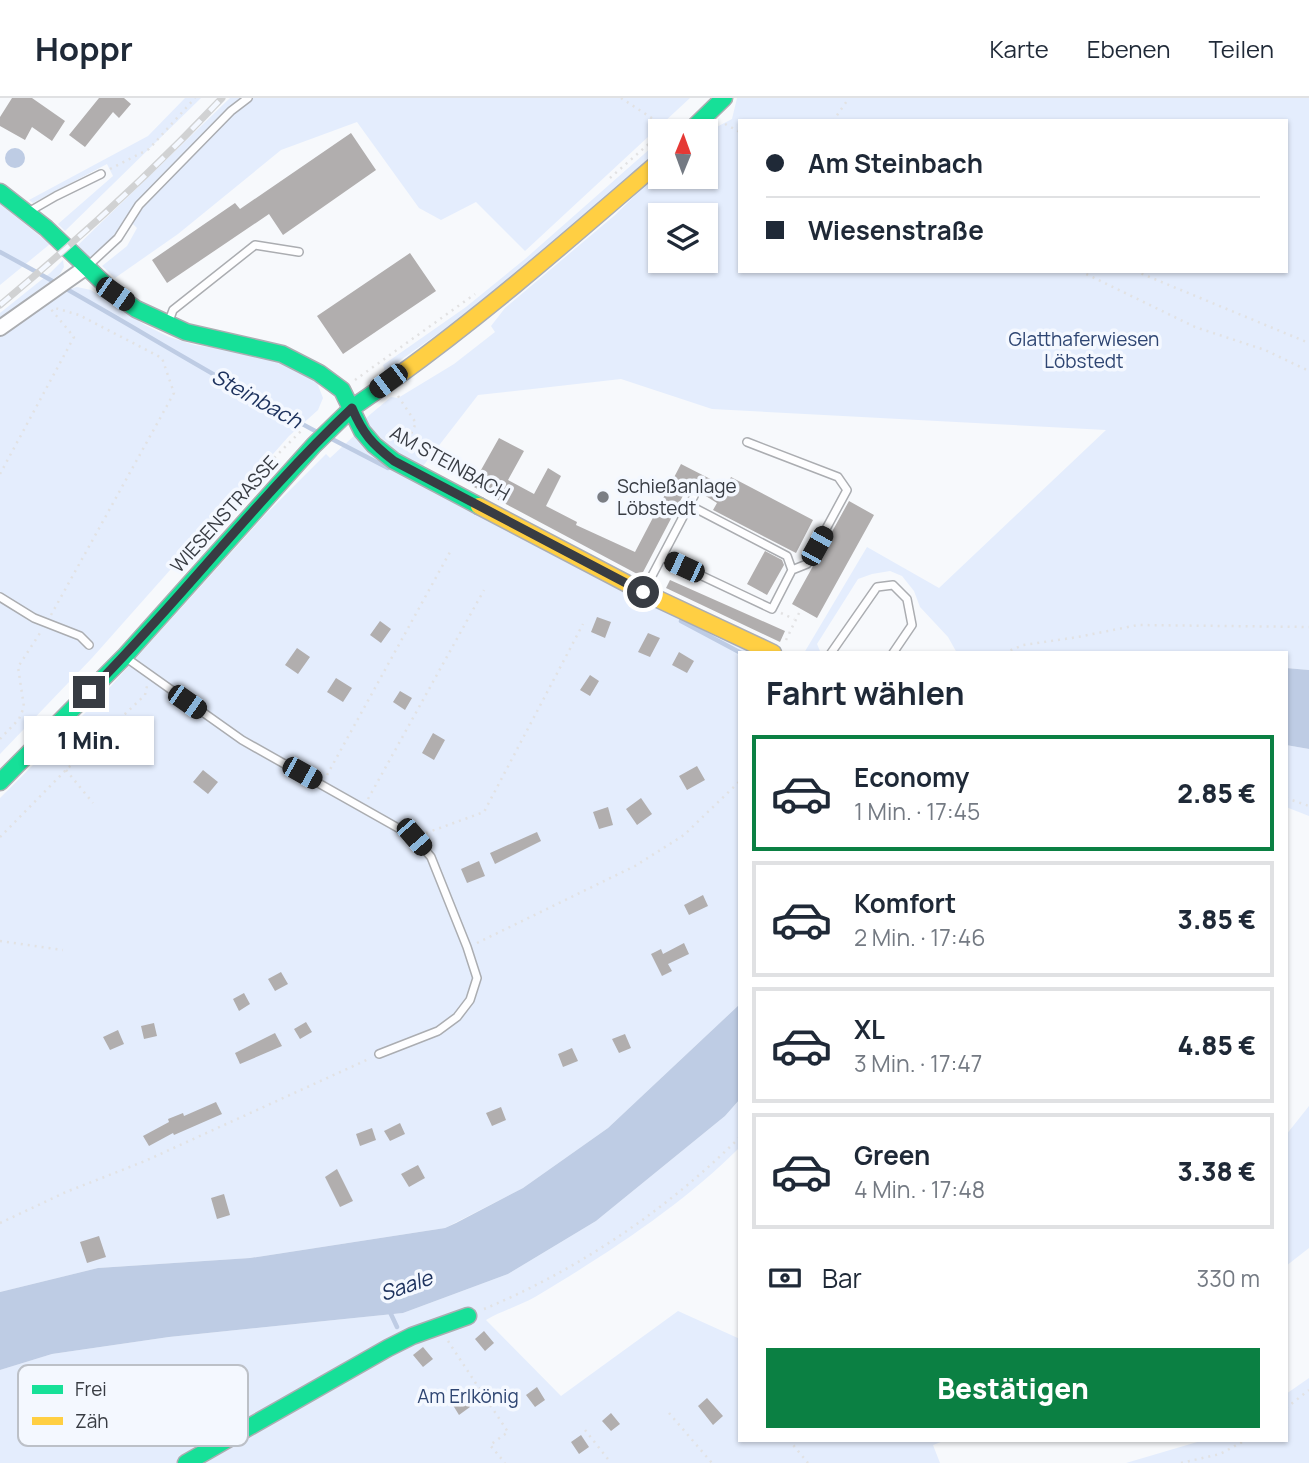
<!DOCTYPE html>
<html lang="de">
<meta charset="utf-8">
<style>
:root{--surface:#fff;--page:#f2f2f3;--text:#1f2937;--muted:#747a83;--line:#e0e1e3;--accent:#0b8043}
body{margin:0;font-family:Manrope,sans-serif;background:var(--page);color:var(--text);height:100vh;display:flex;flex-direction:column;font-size:26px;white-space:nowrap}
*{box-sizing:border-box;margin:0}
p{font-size:23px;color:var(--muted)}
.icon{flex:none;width:38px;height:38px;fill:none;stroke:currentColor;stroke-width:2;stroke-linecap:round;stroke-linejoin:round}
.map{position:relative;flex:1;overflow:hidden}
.panel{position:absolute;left:738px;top:553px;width:550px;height:791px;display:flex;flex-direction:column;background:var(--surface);border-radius:0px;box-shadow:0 2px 5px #0004}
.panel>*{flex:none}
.banner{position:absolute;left:738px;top:21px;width:550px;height:154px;border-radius:0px;box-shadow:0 2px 5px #0004;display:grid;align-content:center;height:154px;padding:0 28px;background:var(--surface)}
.needle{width:46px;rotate:1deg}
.tools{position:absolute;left:648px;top:21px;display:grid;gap:14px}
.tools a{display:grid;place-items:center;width:70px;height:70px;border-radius:0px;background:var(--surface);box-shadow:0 2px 5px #0004;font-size:35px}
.end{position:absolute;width:32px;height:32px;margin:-16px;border:9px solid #383c43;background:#fff;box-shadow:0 0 0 4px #fff}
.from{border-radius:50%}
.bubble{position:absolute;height:49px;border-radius:0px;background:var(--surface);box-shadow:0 2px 5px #0004;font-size:23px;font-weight:800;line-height:49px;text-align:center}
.car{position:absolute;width:21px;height:42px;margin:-21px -10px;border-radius:9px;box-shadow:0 0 5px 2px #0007;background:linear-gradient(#222 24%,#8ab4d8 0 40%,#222 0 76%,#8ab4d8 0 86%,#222 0)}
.banner b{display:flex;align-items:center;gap:24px;height:66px;font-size:26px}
.banner b+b{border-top:2px solid var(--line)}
.banner i{width:18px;height:18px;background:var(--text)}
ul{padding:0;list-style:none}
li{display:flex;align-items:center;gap:21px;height:116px;margin:0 14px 10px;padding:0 14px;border:4px solid var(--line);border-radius:0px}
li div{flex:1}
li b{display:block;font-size:26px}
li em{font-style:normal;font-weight:800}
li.selected{border-color:var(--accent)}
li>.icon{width:63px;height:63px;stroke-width:1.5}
h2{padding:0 28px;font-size:32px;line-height:84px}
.pay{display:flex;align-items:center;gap:18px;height:77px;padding:0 28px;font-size:26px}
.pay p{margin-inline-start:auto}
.primary-button{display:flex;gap:14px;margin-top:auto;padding:14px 28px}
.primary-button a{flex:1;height:80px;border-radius:0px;background:var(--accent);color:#fff;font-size:28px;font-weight:800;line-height:80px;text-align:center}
header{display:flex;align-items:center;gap:42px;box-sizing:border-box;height:98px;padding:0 35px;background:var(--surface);border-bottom:2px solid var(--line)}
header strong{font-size:33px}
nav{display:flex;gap:38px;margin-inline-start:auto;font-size:24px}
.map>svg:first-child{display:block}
.green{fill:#e4edfd;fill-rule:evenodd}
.water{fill:#becce4}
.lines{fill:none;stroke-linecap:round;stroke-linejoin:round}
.stream{stroke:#becce4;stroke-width:4.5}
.building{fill:#b1aeae}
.lane-casing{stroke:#abadb1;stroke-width:10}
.street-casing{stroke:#abadb1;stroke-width:18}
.fast-casing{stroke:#abadb1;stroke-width:19}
.slow-casing{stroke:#abadb1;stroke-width:19}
.path{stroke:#e2e2e3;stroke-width:2.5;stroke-dasharray:2 5;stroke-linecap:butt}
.lane{stroke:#fefeff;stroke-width:7}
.street{stroke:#fefeff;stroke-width:14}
.fast{stroke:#16e098;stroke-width:16}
.slow{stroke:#ffcf43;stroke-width:16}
.rail-casing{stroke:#d1d2d3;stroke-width:7}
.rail{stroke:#f4f8ff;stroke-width:4.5;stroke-dasharray:13;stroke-linecap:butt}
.route{stroke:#383c43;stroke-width:9}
.poi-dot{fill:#7b7e84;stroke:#f4f8ff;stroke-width:2.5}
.labels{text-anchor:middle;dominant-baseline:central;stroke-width:7;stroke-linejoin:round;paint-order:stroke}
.park-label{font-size:19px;fill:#2e4572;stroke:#f4f8ff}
.street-label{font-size:19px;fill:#383c43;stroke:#f4f8ff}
.poi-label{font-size:19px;fill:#383c43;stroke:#f4f8ff;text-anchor:start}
.water-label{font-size:21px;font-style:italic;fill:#1c315d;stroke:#f4f8ff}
.key{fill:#f4f8ff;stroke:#bcc0c7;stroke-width:2}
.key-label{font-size:19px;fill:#383c43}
</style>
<header>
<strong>Hoppr</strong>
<nav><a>Karte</a><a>Ebenen</a><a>Teilen</a></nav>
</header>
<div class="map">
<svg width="1309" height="1365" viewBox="0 0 1309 1365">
<rect width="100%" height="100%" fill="#f7f9fc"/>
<path class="green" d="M185 0H201L65 133 58 126 113 78 107 66 33 105 29 102 148 38Z
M230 0H690L525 153 476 104 441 122 419 110 357 24 281 52 178 136 115 180 102 168 127 148 137 130 127 120 106 147 92 159 88 158 77 148Z
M737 0H1309V572L1286 570V555H957L948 539 920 509 914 493 902 478 890 473 872 476 858 481 817 546 820 553 819 555H804L867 449 939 490 1106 332 712 311 621 281 478 297 420 372 410 366 366 326V320L391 299 398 300 454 266 495 234 491 228 505 210 615 117 660 73V79H705V35L732 21ZM740 23H1286V173H740ZM660 117H705V163H660Z
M660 42V50L642 67 486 202 385 273 383 267 466 209 525 161Z
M0 106 50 146 0 187Z
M63 162 64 169 60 176 0 222V215L50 175Z
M77 189 91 192 145 227 169 239 195 247 262 257 316 282 323 300 318 312 289 338 92 560 0 656V238L66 192Z
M356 336 757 555H740V906L608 1030 523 1090 445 1130 250 1160 98 1170 0 1194V700L100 600 264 418 326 356 330 360Z
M1286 647 1309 651V718L1286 709Z
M740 1001V1049C684 1106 604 1158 535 1199 519 1208 501 1213 486 1222L561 1298 678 1213 740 1241V1342H946L933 1347 940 1365H0V1272L52 1256 169 1239 403 1215 508 1176 596 1123 725 1018Z
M1309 1008V1150L1286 1168V1037Z
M1309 1280V1365H1126L1204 1342H1286V1296Z"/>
<path class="water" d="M5 60a10 10 0 1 1 20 0a10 10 0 1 1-20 0Z
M1286 570 1309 572V651L1286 647Z
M740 906V1001L725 1018 596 1123 508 1176 403 1215 169 1239 52 1256 0 1272V1194L98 1170 250 1160 445 1130 456 1125 523 1090 608 1030Z"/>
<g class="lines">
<path class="stream" d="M0 154C108 212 211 278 319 335
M330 340 388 370
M681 523 741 555
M390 1214 397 1229"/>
</g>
<path class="building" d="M12 0H32L65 23 52 43 32 29 25 42 0 28V19Z
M99 0H124L131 6 119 20 113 14 85 49 69 37Z
M351 35 376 72 283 137 269 116 167 185 152 162 235 105 240 111Z
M410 155 436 193 343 256 317 218Z
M499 340 524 353 508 382 534 396 548 370 561 378 546 408 577 424 576 427 635 454 681 366 726 389 731 379 813 422 796 455 713 412 717 405 696 392 687 390 641 478 472 388Z
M849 403 874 417 817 520 792 506Z
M765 453 782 462 784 467 767 497 747 486Z
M670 482 785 533 780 544 666 490Z
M597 519 611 524 605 540 591 534Z
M380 523 391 531 381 545 370 537Z
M648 535 660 540 650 559 638 554Z
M297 550 310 559 298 576 285 567Z
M679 554 694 563 687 575 672 567Z
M590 577 599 583 590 598 580 592Z
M336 580 352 590 343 604 327 594Z
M400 593 412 600 405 612 393 604Z
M433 635 445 642 434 662 422 655Z
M697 668 705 682 687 692 679 678Z
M203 672 218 684 208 696 193 684Z
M641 700 652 716 637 727 626 711Z
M608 709 613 727 599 731 593 714Z
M537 734 541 743 495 766 490 755Z
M479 763 485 778 467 785 461 771Z
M703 797 708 808 689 817 684 807Z
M684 845 689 856 668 866 672 873 662 878 651 856 661 851 663 856Z
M281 874 288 886 275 893 268 881Z
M244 895 250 906 239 913 233 901Z
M306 924 312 934 300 941 294 931Z
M154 925 157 938 144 941 141 928Z
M118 932 124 946 110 952 103 939Z
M275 935 282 948 240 966 235 955Z
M625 936 631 950 619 955 612 941Z
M572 950 578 963 563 969 558 956Z
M216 1004 222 1016 174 1037 173 1035 149 1048 143 1038 169 1024 168 1021 183 1015 184 1018Z
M501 1009 506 1022 492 1028 486 1015Z
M400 1025 405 1036 390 1043 384 1033Z
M372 1030 376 1042 360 1048 356 1036Z
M418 1067 425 1080 409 1089 401 1076Z
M337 1071 353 1103 340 1109 325 1079Z
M224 1096 230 1117 217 1121 211 1100Z
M99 1138 106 1159 87 1165 80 1144Z
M484 1233 494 1245 485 1253 475 1241Z
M423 1249 433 1261 423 1269 413 1257Z
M537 1289 545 1302 535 1309 526 1297Z
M462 1297 470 1309 459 1317 451 1304Z
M707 1300 723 1318 713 1327 698 1308Z
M611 1315 620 1326 611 1333 602 1323Z
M581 1337 589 1349 579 1356 571 1344Z"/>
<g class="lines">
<g class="lane-casing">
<path id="lane" d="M30 113 56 98 101 76
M89 167 118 140 139 107 231 13 248 0
M169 223 173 212 255 147 299 154
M747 344 838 379 847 392 807 466 792 472
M662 459 772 511 792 472 787 458 689 407
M644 493 694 398
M0 499 34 520 80 538 89 547
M831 555 877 489 893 487 907 501 912 527 893 555
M125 559 242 642 414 739 431 759 467 849 477 880 470 902 457 919 438 933 379 956"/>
</g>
<g class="street-casing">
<path id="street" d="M0 230 85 170"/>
</g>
<g class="fast-casing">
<path id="fast" d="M690 33 724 0
M0 94 46 130 115 196 136 211 186 234 282 256 319 275 342 292 362 333 374 347 394 363 479 408
M0 684 124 559 314 347 352 310 395 280
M186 1365 388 1250 412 1238 468 1218"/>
</g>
<g class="slow-casing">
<path id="slow" d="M395 280C488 213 573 138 660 63
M479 408 643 494 773 555"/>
</g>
<path class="path" d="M621 0 667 30
M833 23 849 0
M725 26 740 34
M663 33 675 22
M110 71 149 51 195 0
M610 80 660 36
M1080 173 1195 229 1265 252 1309 273
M1135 173 1309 245
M355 282 475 196
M398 298 416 325 405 349
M0 376 74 239 50 210
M177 470 270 364 302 332
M781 515 794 521
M51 517 174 295 162 260 79 217 55 210
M786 542 801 511
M1004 555 1023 547 1078 539 1138 527 1309 529
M0 641 19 621 24 609 18 569 40 535
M66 672 93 705
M327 677 450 454
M1286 700 1309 708
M368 701 484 492
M426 735 484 714 583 526
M0 739 66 672 145 597 147 588
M0 843 63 852
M477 845 635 768 684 737 740 683
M0 1125 66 1094 145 1063 371 960
M484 1211C578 1172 668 1111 740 1039
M448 1243 508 1334 490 1347 505 1365
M1286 1310 1309 1292
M669 1315 712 1365
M585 1332 611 1365
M789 1342 808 1365
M1181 1365 1220 1356 1246 1342"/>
<use href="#lane" class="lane"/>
<use href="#street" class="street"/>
<use href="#fast" class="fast"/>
<use href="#slow" class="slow"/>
<g class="rail-casing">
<path id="rail" d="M0 207C78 142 152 74 222 0"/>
</g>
<use href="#rail" class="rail"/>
</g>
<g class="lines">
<path class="route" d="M89 594C180 503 258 399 352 310 363 336 372 346 394 363L643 494"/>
</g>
<circle class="poi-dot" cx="603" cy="399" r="7"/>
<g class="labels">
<g class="park-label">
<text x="1084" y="241">Glatthaferwiesen<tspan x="1084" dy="22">Löbstedt</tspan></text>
<text x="468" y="1298">Am Erlkönig</text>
</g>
<g class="street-label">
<text transform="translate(450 365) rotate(29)">AM STEINBACH</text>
<text transform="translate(224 416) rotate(-48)">WIESENSTRASSE</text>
</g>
<g class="poi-label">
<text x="617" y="388">Schießanlage<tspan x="617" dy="22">Löbstedt</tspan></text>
</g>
<g class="water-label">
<text transform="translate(257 300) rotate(29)">Steinbach</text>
<text transform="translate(406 1187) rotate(-19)">Saale</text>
</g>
</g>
<rect x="18" y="1267" width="230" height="81" rx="10" class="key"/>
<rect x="32" y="1287" width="31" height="9" fill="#16e098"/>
<rect x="32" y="1319" width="31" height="8" fill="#ffcf43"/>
<g class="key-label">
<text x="75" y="1298">Frei</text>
<text x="75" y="1330">Zäh</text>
</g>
</svg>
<div class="tools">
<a><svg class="needle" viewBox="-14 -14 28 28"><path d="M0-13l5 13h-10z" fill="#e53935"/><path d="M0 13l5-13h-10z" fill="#747a83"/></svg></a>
<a><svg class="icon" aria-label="layers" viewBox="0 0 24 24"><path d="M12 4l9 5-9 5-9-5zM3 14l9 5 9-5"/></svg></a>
</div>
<i class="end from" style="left:643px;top:494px"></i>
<i class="end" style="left:89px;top:594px"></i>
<div class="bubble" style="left:24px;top:618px;width:130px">1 Min.</div>
<i class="car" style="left:115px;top:196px;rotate:125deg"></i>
<i class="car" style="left:388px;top:283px;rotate:233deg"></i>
<i class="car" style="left:817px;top:448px;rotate:29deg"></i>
<i class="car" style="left:684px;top:469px;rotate:295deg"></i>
<i class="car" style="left:187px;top:604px;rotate:125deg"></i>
<i class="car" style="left:302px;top:675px;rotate:119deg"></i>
<i class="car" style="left:414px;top:739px;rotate:139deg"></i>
<div class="banner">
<b><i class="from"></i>Am Steinbach</b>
<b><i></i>Wiesenstraße</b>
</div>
<section class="panel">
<h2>Fahrt wählen</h2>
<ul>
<li class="selected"><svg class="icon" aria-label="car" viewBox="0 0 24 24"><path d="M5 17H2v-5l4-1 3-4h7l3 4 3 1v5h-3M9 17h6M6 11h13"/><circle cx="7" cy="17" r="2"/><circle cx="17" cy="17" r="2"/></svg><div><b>Economy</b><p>1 Min. · 17:45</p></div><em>2.85 €</em></li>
<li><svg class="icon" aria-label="car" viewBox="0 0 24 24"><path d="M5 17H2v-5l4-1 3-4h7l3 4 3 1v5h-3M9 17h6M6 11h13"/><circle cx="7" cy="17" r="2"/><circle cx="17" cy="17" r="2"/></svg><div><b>Komfort</b><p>2 Min. · 17:46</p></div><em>3.85 €</em></li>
<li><svg class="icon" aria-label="car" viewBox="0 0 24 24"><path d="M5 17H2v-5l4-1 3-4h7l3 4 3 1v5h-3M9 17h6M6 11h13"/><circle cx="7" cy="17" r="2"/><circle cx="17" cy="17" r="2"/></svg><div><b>XL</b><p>3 Min. · 17:47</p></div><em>4.85 €</em></li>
<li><svg class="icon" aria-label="car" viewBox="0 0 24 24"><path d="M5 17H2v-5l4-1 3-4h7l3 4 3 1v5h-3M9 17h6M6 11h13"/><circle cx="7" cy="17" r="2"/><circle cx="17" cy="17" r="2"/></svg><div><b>Green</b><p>4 Min. · 17:48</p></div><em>3.38 €</em></li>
</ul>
<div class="pay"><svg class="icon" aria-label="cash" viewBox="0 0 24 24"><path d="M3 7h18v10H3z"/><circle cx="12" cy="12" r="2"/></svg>Bar<p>330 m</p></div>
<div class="primary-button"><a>Bestätigen</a></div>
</section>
</div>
